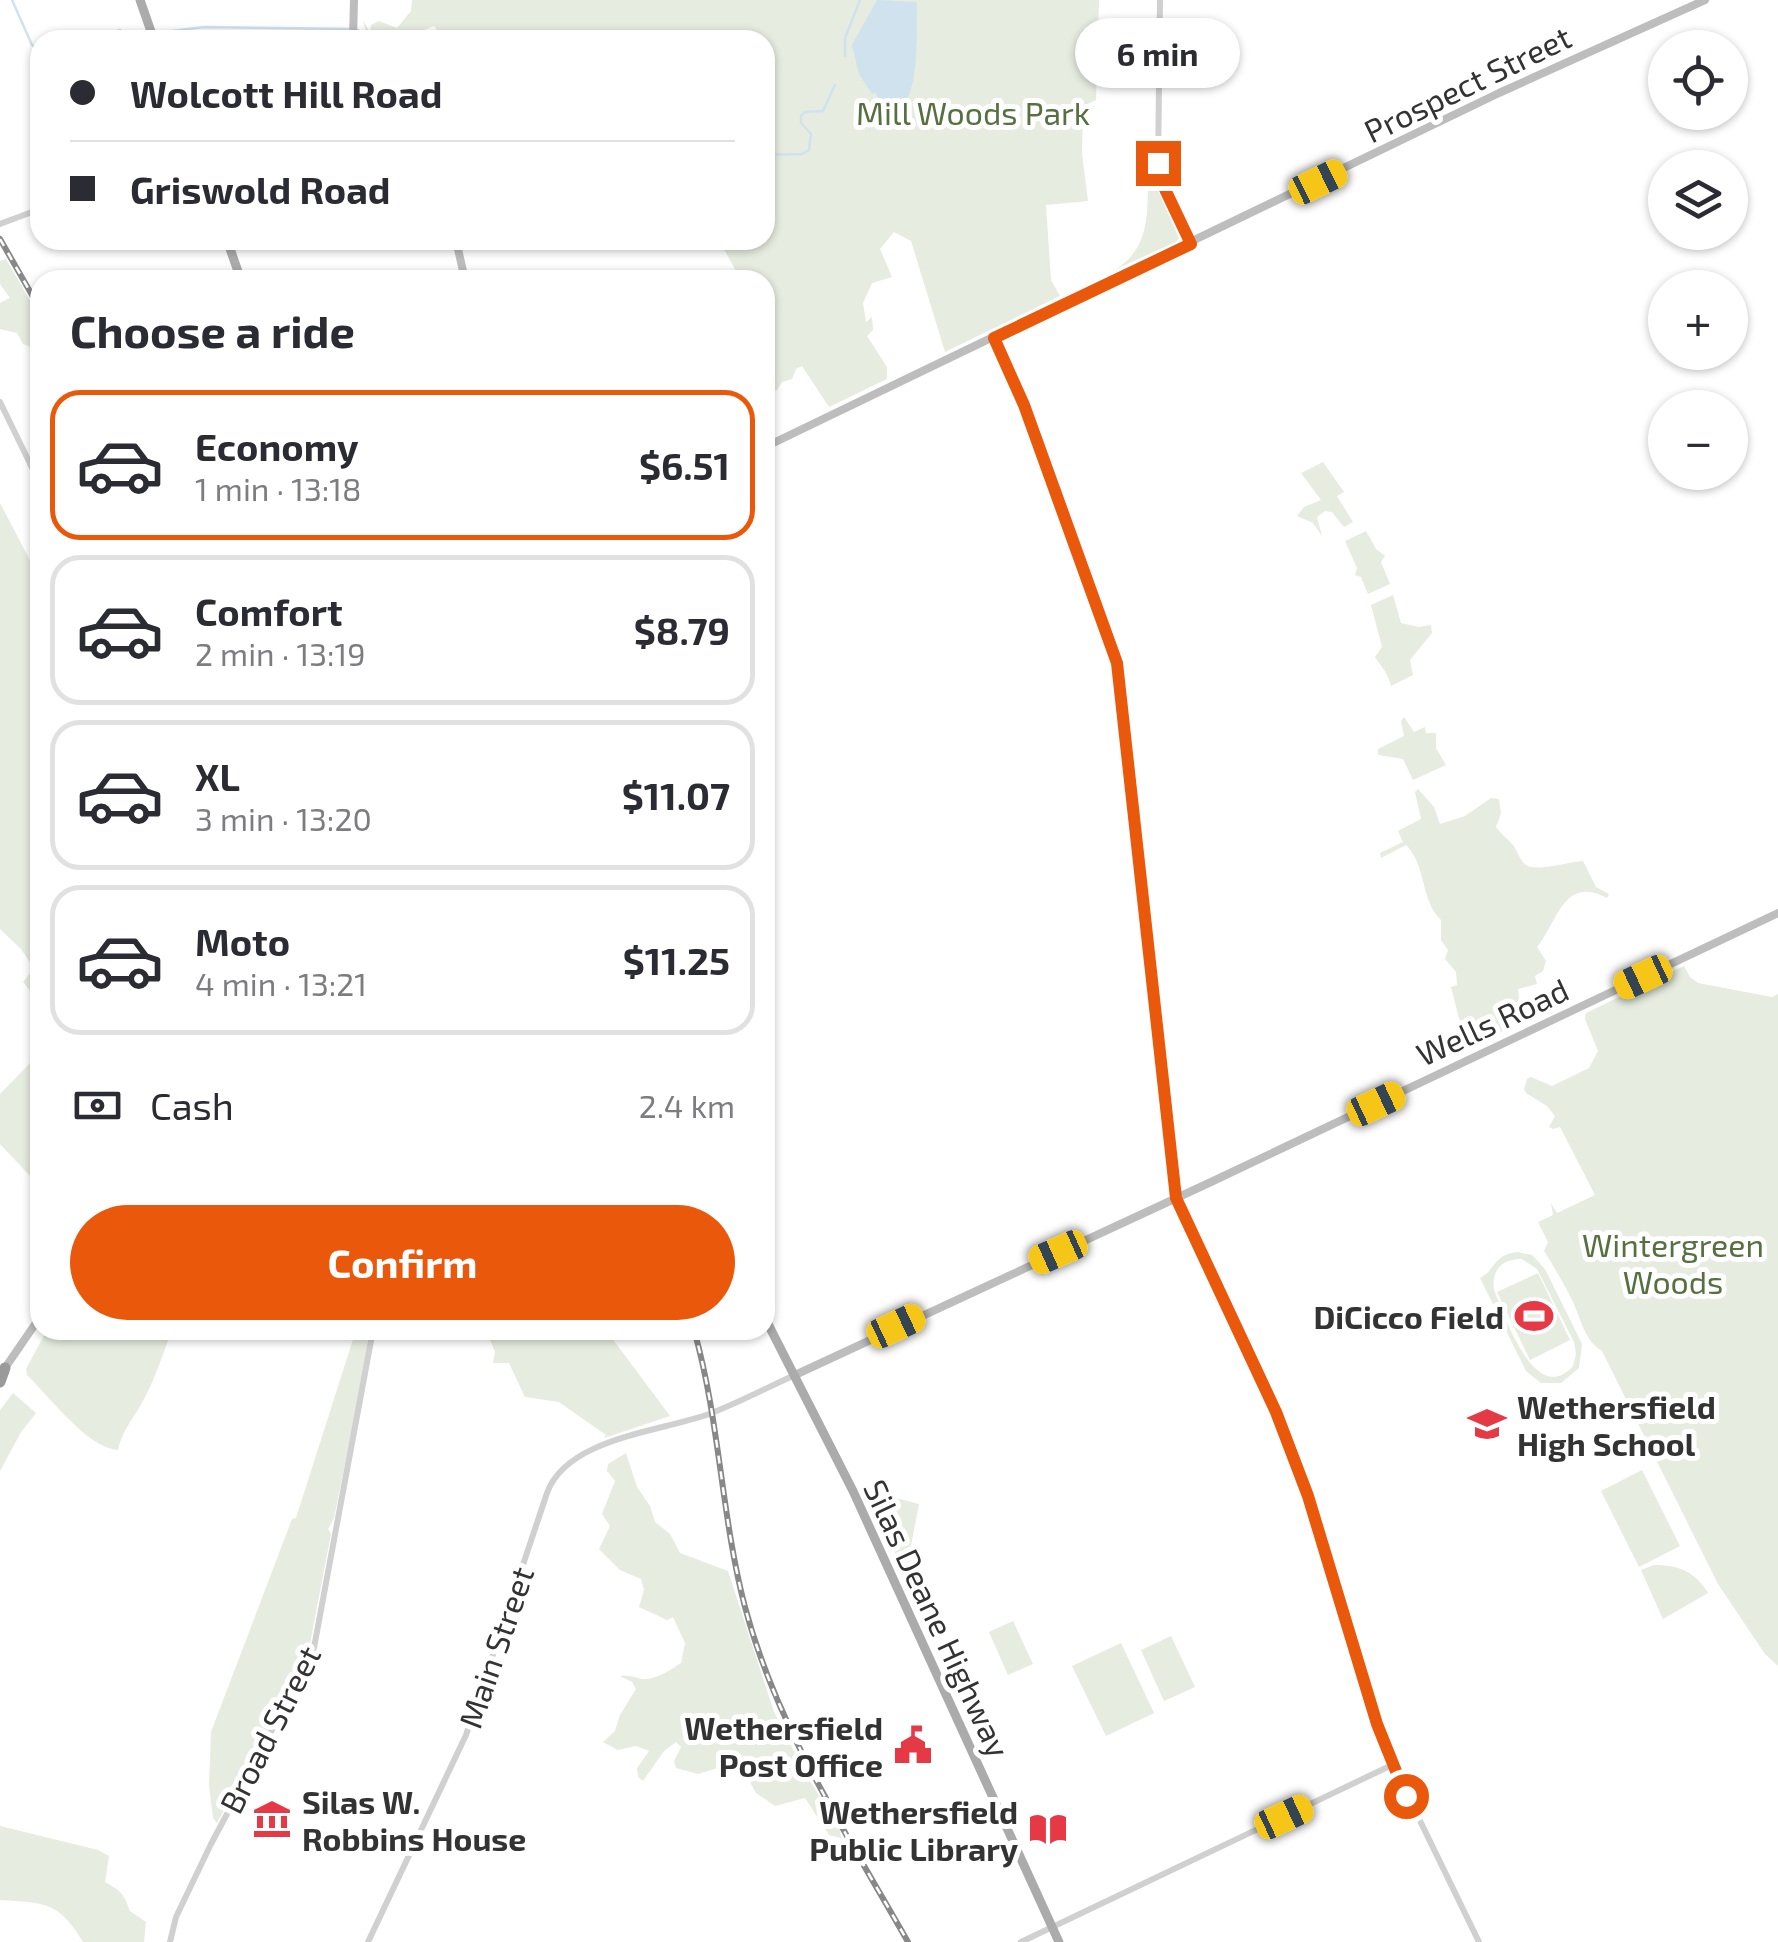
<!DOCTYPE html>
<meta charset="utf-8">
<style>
:root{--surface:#fff;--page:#f2f2f3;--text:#2b2b33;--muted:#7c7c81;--line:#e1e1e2;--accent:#ea580c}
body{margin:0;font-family:"Exo 2",sans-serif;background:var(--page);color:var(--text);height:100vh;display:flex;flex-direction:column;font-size:38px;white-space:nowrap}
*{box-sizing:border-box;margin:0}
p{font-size:32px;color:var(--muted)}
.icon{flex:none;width:55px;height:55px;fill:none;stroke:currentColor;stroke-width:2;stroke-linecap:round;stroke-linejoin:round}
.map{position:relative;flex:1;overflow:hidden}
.panel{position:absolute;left:30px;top:270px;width:745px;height:1070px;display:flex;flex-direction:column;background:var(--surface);border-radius:30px;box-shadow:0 2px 8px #0004}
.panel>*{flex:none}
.top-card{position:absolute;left:30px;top:30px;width:745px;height:220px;border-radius:30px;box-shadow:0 2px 8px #0004;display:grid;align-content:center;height:220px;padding:0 40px;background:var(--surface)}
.tools{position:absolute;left:1648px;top:30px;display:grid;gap:20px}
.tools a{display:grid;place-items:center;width:100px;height:100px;border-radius:50%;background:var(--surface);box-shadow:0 2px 8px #0004;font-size:50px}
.end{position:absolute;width:45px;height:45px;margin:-22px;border:12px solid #ea580c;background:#fff;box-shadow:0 0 0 5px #fff}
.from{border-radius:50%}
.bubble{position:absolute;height:70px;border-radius:35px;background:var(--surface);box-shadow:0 2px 8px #0004;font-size:32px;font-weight:700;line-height:70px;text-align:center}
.car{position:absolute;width:30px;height:60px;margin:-30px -15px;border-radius:12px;box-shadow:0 0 8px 2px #0007;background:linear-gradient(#f5c518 24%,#345 0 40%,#f5c518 0 76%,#345 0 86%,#f5c518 0)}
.top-card b{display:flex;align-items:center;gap:35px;height:95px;font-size:38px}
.top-card b+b{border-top:2px solid var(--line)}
.top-card i{width:25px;height:25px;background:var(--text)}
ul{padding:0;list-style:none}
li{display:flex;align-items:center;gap:30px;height:150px;margin:0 20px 15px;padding:0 20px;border:5px solid var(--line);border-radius:30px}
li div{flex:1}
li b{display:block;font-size:38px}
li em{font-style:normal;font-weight:700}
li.current{border-color:var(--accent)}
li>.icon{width:90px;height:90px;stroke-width:1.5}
h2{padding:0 40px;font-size:45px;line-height:120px}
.pay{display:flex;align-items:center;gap:25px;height:110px;padding:0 40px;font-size:38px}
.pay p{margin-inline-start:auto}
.button{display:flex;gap:20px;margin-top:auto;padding:20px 40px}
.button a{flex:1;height:115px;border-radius:60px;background:var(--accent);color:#fff;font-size:40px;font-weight:700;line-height:115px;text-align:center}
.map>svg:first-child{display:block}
.green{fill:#e6ecdf;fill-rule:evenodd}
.water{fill:#cfe2ee}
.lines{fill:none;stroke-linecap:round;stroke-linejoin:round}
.stream{stroke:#cfe2ee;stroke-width:2.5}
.tertiary{stroke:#d0d0d0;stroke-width:6}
.secondary{stroke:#bdbdbd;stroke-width:8}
.primary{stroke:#ababab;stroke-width:9}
.motorway{stroke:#9a9a9a;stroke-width:11}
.rail-casing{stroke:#888;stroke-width:6}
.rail{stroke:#fff;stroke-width:2.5;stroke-dasharray:8;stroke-linecap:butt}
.route{stroke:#ea580c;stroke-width:12}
.labels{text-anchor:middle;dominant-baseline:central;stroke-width:10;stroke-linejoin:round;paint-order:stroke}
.street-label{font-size:32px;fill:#333;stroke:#fff}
.park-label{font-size:32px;fill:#56703f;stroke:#fff}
.poi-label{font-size:32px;font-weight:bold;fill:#333;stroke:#fff;text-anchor:end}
</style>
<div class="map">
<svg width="1778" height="1942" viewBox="0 0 1778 1942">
<rect width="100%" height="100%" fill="#fff"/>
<path class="green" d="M412 0H1099L1096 100 1083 106 1082 154 1088 201 1046 205 1051 280 1060 296 945 352 911 241 894 232 880 249 892 277 872 283 863 303 866 322 872 317 873 330 867 336 887 367V379L829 407 802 366 796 369 792 379 782 382 777 390 770 392 765 389V280H741L719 240H765V40H444L434 26 412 35 385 34 378 40H368L363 20 370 33 371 25 379 21 397 28 411 11Z
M1148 168 1179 238 1176 242 1114 270C1153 248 1147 207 1148 168Z
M6 259 40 318V344L33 348 23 344 17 333 0 329V303L10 298 0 284V261Z
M1323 462 1344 492 1337 496 1353 522 1344 527 1332 512 1325 511 1317 517 1322 536 1313 523 1297 516 1304 507 1321 500 1301 473Z
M0 503 33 566 40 574V1003L23 982 34 968 21 949 0 929Z
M1366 531 1376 549 1385 556 1381 562 1390 584 1368 594 1361 577 1355 575 1357 568 1345 541Z
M1393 595 1401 623 1419 627 1431 625 1432 633 1410 660 1413 675 1391 686C1389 675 1381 666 1375 657L1382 647 1371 605Z
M1404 717 1414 732 1425 727 1426 733H1436V748L1446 765 1413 780 1403 759 1378 755V749L1404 736 1401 721Z
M1418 789 1434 807 1440 824 1465 816 1491 798 1499 799 1501 813 1496 827C1501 834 1508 839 1513 845 1518 851 1519 860 1526 865 1538 872 1568 862 1583 861L1596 887 1609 894 1607 898C1563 875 1558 922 1537 947L1546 961 1543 971 1535 976 1537 984 1518 989 1519 998 1514 1009 1522 1025 1494 1034 1467 1050 1451 987 1457 985 1456 972 1445 959 1448 950 1441 940V920C1420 900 1427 866 1406 845L1381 858 1380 853 1403 842 1398 831 1421 819 1415 792Z
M1684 966 1690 977 1698 983 1772 997 1778 994V1666L1765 1654 1718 1584 1602 1351C1585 1341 1581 1320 1573 1302 1565 1285 1554 1267 1544 1251L1548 1242 1538 1222 1553 1215 1551 1203 1557 1213 1595 1195 1560 1127 1553 1129 1549 1127 1555 1116 1547 1106 1526 1093 1524 1089 1527 1079 1531 1077 1552 1086 1589 1068 1598 1051 1585 1019 1586 1013Z
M40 1053V1171L32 1178 0 1144V1094Z
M1518 1252 1532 1255 1545 1269 1582 1344 1579 1368 1561 1383H1541L1526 1371 1480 1278C1496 1270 1493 1254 1518 1252ZM1522 1259 1537 1269 1574 1342 1576 1354 1573 1366C1535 1408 1505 1316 1494 1290 1491 1271 1502 1258 1522 1259Z
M1538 1273 1570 1340 1530 1360 1497 1292Z
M47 1330H172C163 1353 156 1377 144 1399 135 1417 123 1428 118 1450 87 1448 50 1397 27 1375L26 1369Z
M356 1330H369L365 1366 334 1518 328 1529 331 1534 307 1659 217 1823 213 1818 209 1785 211 1732 292 1519 296 1518Z
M486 1330H606L670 1416 604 1438 606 1435 559 1402 525 1397 509 1363H493L495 1352Z
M13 1393 36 1413 21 1432 0 1471V1410Z
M626 1453 637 1487 650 1506 655 1522 670 1534 680 1553 728 1571 774 1712 803 1769 840 1830 841 1838 829 1835 805 1798 775 1806 756 1793 746 1775 721 1767 698 1774 676 1768 674 1761 681 1747 676 1742 664 1751 643 1781 638 1777 637 1768 649 1751 636 1746 618 1750 603 1742 615 1731 620 1715 636 1689 632 1682 620 1676C631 1674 638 1680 647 1679 658 1678 672 1669 681 1663L685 1643 673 1617 667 1620 639 1607 644 1590 641 1579 620 1570 599 1549 610 1526 602 1514 615 1481 607 1471 608 1464Z
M1642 1470 1680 1546 1639 1567 1601 1491Z
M893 1490 896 1498 919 1504 909 1556 916 1565H926L905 1575 871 1500Z
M1654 1565C1678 1565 1695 1571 1708 1593L1663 1619 1641 1570Z
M1013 1621 1033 1664 1008 1675 989 1632Z
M1171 1636 1195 1687 1164 1701 1141 1650Z
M1121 1643 1154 1713 1106 1736 1072 1666Z
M0 1826 98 1850 109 1856 105 1882C122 1891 124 1895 130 1911L146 1922 144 1942H83C59 1901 44 1903 0 1900Z"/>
<path class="water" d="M877 0 917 2C916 29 923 114 887 114L875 92 872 94 859 74 852 45Z"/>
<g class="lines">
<path class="stream" d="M12 0 32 45 40 50
M358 30 366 40
M164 32 204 27 350 29
M91 40 120 30 127 40
M845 56V38L860 0
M765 155 802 154 809 150 811 134 801 123V116L805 112 823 111 835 85"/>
<path class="tertiary" d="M1160 0 1158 170 1191 243
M0 224 40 209
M994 338 1023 405 1117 663 1176 1198 1276 1412 1308 1496 1389 1757 1479 1942
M0 402 40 484
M170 1942 176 1917 211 1844 313 1653 373 1330
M368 1942 466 1735 547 1493C567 1438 659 1432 709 1414 738 1403 766 1388 795 1375
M1021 1942 1392 1765"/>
<path class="secondary" d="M353 40 354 0
M456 240 465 280
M765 447 1499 93 1705 0
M5 1368 40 1317
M795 1375 1211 1182 1778 913"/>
<path class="primary" d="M140 0 154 40
M227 240 241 280
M765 1318 853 1491 1059 1942"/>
<path class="motorway" d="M0 1382 5 1368"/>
<g class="rail-casing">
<path id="rail" d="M0 239 40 309
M694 1330C720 1421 721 1516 745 1607 777 1728 847 1834 908 1942"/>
</g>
<use href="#rail" class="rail"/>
</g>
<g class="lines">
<path class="route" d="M1158 163 1162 183 1191 244 994 338 1024 405 1117 663 1176 1198 1276 1412 1308 1496 1377 1724 1406 1796"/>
</g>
<defs>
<g id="stadium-bare" transform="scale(3)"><path d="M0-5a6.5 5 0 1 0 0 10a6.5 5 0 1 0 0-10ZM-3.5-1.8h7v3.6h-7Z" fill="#e63946" stroke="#fff" stroke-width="2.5" paint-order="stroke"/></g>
<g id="school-bare" transform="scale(3)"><path d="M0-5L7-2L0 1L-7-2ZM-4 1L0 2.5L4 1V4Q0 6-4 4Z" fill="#e63946" stroke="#fff" stroke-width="2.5" paint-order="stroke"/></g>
<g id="civic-bare" transform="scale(3)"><path d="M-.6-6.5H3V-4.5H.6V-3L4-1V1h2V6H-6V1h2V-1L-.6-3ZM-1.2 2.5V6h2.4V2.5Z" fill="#e63946" stroke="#fff" stroke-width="2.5" paint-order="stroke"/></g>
<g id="museum-bare" transform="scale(3)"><path d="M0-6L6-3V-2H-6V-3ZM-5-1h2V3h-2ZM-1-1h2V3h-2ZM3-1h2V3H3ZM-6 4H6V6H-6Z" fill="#e63946" stroke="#fff" stroke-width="2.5" paint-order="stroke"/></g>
<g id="library-bare" transform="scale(3)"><path d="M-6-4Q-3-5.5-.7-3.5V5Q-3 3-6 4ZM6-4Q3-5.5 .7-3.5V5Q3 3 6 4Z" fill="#e63946" stroke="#fff" stroke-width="2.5" paint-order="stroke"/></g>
</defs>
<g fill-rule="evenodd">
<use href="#stadium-bare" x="1534" y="1316"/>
<use href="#school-bare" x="1487" y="1424"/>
<use href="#civic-bare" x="913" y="1745"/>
<use href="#museum-bare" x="272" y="1819"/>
<use href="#library-bare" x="1048" y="1829"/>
</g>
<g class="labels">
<g class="street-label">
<text transform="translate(1467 83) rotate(-26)">Prospect Street</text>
<text transform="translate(1492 1021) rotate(-25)">Wells Road</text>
<text transform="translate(938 1618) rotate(65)">Silas Deane Highway</text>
<text transform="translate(495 1647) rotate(-71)">Main Street</text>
<text transform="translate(269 1729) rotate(-63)">Broad Street</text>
</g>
<g class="park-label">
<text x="973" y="112">Mill Woods Park</text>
<text x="1673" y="1244">Wintergreen<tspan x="1673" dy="37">Woods</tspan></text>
</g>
<g class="poi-label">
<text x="1504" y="1316">DiCicco Field</text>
<text x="1517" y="1406" text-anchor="start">Wethersfield<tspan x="1517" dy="37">High School</tspan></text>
<text x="883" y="1727">Wethersfield<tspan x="883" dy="37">Post Office</tspan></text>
<text x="302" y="1801" text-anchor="start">Silas W.<tspan x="302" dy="37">Robbins House</tspan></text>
<text x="1018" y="1811">Wethersfield<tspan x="1018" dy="37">Public Library</tspan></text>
</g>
</g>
</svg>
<div class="tools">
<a><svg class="icon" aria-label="locate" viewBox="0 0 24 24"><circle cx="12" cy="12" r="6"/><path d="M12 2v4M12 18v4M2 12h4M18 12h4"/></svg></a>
<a><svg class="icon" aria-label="layers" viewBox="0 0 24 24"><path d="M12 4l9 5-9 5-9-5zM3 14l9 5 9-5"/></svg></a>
<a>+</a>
<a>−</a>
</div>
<i class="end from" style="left:1406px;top:1796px"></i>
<i class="end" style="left:1158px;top:163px"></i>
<div class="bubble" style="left:1075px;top:18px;width:165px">6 min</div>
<i class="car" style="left:1318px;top:182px;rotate:64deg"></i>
<i class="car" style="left:1643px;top:977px;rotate:245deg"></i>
<i class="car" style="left:1376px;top:1104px;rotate:65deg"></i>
<i class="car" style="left:1058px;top:1252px;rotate:246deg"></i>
<i class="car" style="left:896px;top:1326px;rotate:65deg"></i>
<i class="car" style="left:1284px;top:1817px;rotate:65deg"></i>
<div class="top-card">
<b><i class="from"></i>Wolcott Hill Road</b>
<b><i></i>Griswold Road</b>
</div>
<section class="panel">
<h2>Choose a ride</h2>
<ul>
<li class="current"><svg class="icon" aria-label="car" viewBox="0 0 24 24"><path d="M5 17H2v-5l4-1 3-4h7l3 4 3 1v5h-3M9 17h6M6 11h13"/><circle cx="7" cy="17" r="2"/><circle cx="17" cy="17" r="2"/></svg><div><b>Economy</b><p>1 min · 13:18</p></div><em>$6.51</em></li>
<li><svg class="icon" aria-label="car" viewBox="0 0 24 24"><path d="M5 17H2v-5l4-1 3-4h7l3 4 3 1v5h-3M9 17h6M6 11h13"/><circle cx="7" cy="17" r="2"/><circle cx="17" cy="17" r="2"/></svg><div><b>Comfort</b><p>2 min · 13:19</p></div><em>$8.79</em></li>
<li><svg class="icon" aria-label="car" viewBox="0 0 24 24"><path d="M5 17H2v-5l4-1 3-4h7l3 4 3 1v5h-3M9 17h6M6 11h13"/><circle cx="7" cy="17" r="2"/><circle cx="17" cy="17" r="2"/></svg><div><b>XL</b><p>3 min · 13:20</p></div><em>$11.07</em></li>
<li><svg class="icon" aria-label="car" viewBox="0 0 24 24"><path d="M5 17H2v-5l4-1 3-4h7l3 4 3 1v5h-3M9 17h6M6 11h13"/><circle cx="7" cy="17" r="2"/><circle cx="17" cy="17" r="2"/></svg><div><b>Moto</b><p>4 min · 13:21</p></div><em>$11.25</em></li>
</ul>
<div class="pay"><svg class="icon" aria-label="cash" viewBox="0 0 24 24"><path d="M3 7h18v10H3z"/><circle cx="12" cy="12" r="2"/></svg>Cash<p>2.4 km</p></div>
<div class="button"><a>Confirm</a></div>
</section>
</div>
